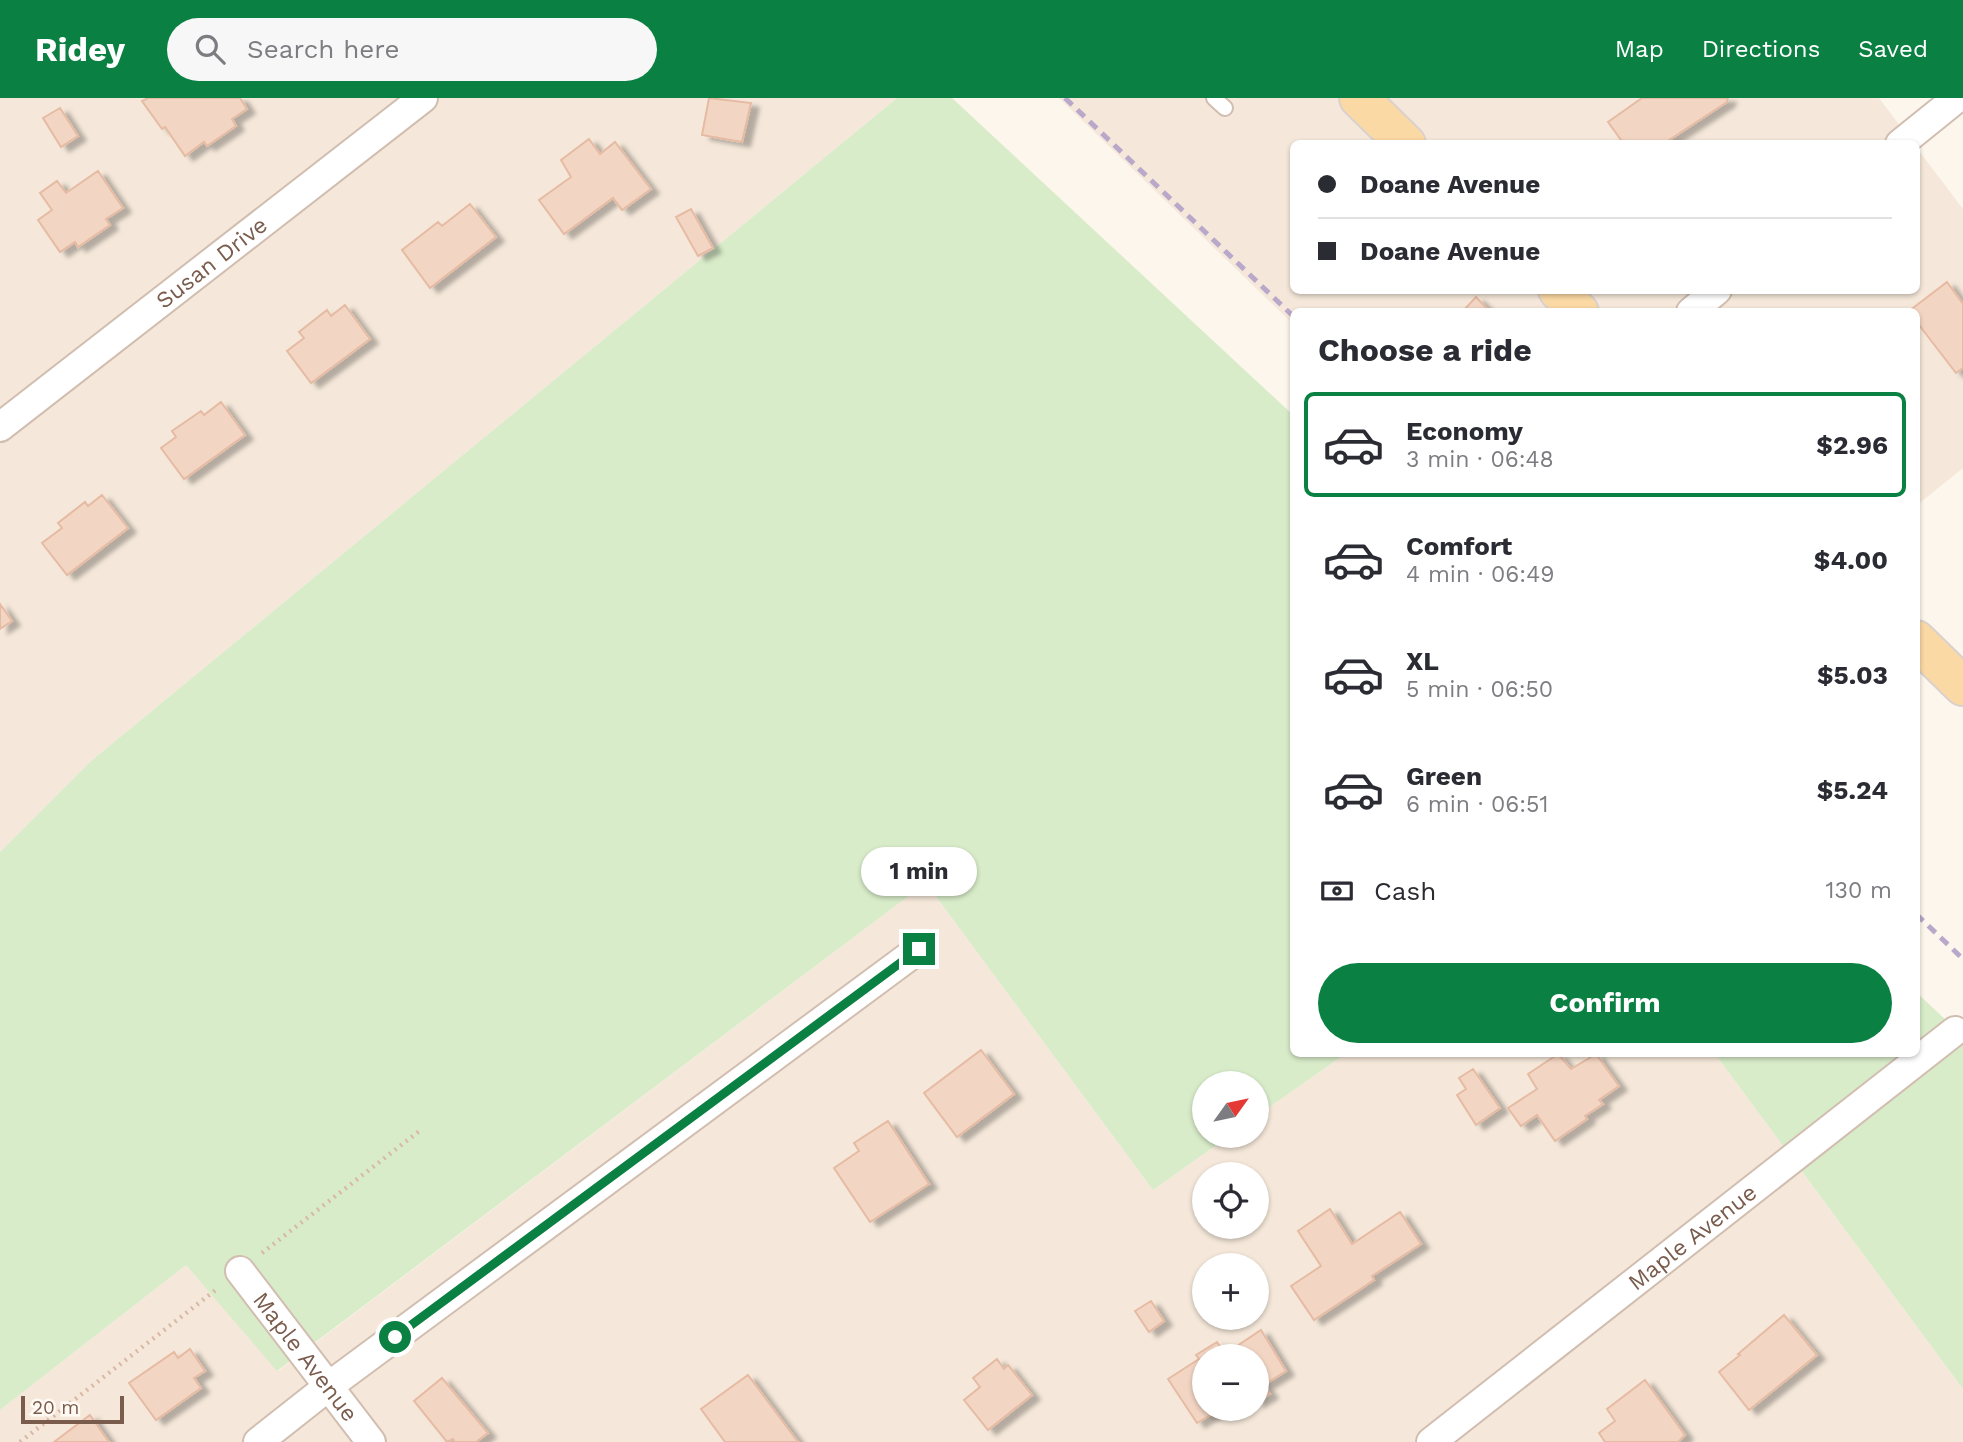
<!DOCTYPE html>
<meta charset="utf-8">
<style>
:root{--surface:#fff;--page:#f7f7f7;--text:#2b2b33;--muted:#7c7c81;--line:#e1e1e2;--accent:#0b8043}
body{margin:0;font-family:"Work Sans",sans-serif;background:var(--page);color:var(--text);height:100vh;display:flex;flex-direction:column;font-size:26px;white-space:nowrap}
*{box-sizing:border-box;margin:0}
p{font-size:23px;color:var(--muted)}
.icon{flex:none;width:38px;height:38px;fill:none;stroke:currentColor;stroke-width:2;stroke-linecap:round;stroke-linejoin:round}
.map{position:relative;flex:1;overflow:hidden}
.details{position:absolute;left:1290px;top:210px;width:630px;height:749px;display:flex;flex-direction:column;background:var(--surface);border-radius:10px;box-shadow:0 2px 5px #0004}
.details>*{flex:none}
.guide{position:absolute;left:1290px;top:42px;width:630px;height:154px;border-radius:10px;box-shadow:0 2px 5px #0004;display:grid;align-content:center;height:154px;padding:0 28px;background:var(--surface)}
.needle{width:46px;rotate:57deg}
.tools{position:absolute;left:1192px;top:973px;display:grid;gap:14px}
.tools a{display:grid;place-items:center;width:77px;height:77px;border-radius:50%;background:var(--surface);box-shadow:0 2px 5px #0004;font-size:35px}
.scale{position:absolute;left:21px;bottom:18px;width:103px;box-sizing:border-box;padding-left:7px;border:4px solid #7a5c4d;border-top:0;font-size:19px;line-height:24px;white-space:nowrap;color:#7a5c4d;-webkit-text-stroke:5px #fffaf3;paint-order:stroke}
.end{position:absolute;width:32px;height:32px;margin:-16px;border:9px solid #0b8043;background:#fff;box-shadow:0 0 0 4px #fff}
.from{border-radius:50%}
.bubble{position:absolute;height:49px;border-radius:24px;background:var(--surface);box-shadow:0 2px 5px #0004;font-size:23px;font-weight:700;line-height:49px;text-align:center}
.guide b{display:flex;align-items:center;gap:24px;height:66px;font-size:26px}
.guide b+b{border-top:2px solid var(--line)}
.guide i{width:18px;height:18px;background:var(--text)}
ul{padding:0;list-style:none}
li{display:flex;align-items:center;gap:21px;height:105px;margin:0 14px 10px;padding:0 14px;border:4px solid transparent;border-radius:10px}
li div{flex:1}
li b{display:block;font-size:26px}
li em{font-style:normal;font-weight:700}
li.current{border-color:var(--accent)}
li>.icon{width:63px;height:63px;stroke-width:1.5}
h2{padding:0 28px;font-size:32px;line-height:84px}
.pay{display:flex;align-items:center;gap:18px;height:77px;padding:0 28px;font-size:26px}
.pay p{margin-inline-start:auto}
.button{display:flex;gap:14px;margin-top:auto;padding:14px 28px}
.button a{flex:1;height:80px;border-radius:42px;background:var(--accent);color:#fff;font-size:28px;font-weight:700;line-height:80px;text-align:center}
header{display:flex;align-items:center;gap:42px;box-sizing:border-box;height:98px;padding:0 35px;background:var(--accent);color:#fff}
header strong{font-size:33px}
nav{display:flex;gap:38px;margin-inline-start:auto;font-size:24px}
.search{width:490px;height:63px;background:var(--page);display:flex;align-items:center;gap:18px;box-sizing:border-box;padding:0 24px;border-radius:38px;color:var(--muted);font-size:26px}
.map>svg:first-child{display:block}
.residential{fill:#f5e8da;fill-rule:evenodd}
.green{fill:#d8ecc9}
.building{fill:#f3d5c3;stroke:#e6bba3;stroke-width:2;filter:url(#shadow)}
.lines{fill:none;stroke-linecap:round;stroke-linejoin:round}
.service-casing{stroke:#d1beb0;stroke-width:18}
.minor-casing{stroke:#d1beb0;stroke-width:32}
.primary-casing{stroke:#dad1cd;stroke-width:42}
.path{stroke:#d9b8a5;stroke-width:4.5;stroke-dasharray:2 5;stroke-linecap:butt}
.service{stroke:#fff;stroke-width:14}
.minor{stroke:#fff;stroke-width:28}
.primary{stroke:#fbd9a5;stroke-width:38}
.rail{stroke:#b9a8c9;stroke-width:5;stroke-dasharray:10 7;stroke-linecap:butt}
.route{stroke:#0b8043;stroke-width:9}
.labels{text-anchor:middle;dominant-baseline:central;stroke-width:5;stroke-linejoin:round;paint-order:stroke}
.street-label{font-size:23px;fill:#7a5c4d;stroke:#fffaf3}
</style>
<header>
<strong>Ridey</strong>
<div class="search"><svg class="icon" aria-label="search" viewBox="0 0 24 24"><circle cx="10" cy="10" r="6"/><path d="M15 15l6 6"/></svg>Search here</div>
<nav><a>Map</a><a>Directions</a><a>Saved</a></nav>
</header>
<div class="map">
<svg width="1963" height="1344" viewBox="0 0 1963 1344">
<defs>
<filter id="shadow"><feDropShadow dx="8" dy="4.5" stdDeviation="2" flood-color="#0004"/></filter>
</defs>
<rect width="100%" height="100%" fill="#fdf6ec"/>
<path class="residential" d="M0 0H897L91 663 0 754Z
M1059 0H1879L1913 45 1293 46V192H1916V49L1963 111V370L1916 408V214H1293V226Z
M926 785 1153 1092 1229 1038H1256L1257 1018 1345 956H1715L1963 1291V1344H0V1312L186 1167 278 1273ZM1204 1076H1256V1129H1204ZM1204 1167H1256V1220H1204ZM1204 1258H1256V1311H1204Z"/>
<path class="green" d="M897 0H952L1293 317V956H1345L1257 1018 1256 985H1204V1038H1229L1153 1092 926 785 277 1273 186 1167 0 1312V754L91 663Z
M1916 894 1963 938V1291L1715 956H1916Z"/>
<path class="building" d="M148 0H240L247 11 232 21 236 28 207 48 204 44 185 58 165 29 162 31 142 3Z
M709 0 751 5 742 44 702 37Z
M1642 0H1728L1727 4 1663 46H1624L1608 24Z
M60 10 78 38 61 49 43 20Z
M589 41 600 56 615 44 651 91 622 112 613 100 564 136 539 102 571 79 561 62Z
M98 73 123 110 106 121 110 127 78 149 75 144 60 154 38 122 52 112 40 95 57 83 66 95Z
M470 106 496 139 430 190 402 152 438 124 442 128Z
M691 111 713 150 698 158 676 119Z
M1947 184 1963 206V270L1956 275 1916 223V214L1909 213Z
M1476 199 1490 214H1462Z
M345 207 370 241 311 285 287 253 304 240 299 234 327 212 331 218Z
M221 304 245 337 184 381 161 350 176 339 172 333 201 313 204 317Z
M102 397 128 430 67 477 42 445 62 430 58 425 85 404 88 408Z
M0 506 12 523 0 531Z
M981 952 1014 996 957 1039 924 995Z
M1558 956 1571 971 1596 956 1619 988 1599 1002 1603 1006 1585 1018 1587 1021 1555 1043 1537 1017 1521 1028 1508 1010 1537 991 1528 976Z
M1473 971 1500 1010 1476 1027 1457 997 1466 991 1459 980Z
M888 1023 929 1086 870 1124 834 1070 859 1053 854 1045Z
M1330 1111 1352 1146 1400 1114 1421 1146 1372 1178 1374 1182 1314 1222 1291 1188 1321 1168 1298 1133Z
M1151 1203 1164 1223 1149 1234 1135 1213Z
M1784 1217 1817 1257 1749 1312 1719 1274 1740 1257 1738 1256Z
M1261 1232 1286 1273 1264 1287 1270 1296 1256 1305V1258H1204V1311H1220L1197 1325 1168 1281 1199 1261 1196 1257 1217 1244 1225 1256Z
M190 1251 205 1273 194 1280 201 1290 156 1322 129 1285 174 1254 178 1260Z
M997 1261 1004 1271 1008 1267 1032 1297 988 1332 964 1302 980 1289 973 1280Z
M748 1277 798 1344H725L701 1311Z
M442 1280 488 1335 476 1344H455L453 1341 447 1344 414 1303Z
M1645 1282 1685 1337 1678 1344H1605L1599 1335 1615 1323 1607 1311Z
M90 1317 109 1344H54Z"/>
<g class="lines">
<g class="service-casing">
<path id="service" d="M1214 0 1225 10"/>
</g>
<g class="minor-casing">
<g id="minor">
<path d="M1900 46 1957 0"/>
<path d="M1691 214 1717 192"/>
<path id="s1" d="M0 329 423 0"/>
<path id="s2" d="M240 1173 371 1344"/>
<path d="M258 1344 329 1288 919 851"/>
<path id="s3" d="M1431 1344 1955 933"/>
</g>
</g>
<g class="primary-casing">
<path id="primary" d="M1359 0 1406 46
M1558 192 1579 214
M1916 542 1963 588"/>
</g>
<path class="path" d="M262 1155 422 1031
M20 1344 217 1191"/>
<use href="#service" class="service"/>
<use href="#minor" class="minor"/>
<use href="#primary" class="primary"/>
<path class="rail" d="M1065 0 1293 218
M1916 816 1963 861"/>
</g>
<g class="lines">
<path class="route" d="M395 1239 919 851"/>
</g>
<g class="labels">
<g class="street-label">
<text stroke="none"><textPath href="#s1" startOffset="268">Susan Drive</textPath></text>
<text stroke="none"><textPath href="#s3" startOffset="332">Maple Avenue</textPath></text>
<text stroke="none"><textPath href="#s2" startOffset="108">Maple Avenue</textPath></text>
</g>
</g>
</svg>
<div class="tools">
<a><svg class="needle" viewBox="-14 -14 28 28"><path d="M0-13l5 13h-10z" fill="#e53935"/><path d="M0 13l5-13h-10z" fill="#7c7c81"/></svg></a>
<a><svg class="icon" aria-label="locate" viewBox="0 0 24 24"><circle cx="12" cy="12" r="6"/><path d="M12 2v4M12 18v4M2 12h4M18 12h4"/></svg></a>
<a>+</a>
<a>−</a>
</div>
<div class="scale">20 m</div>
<i class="end from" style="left:395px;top:1239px"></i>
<i class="end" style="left:919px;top:851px"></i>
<div class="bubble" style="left:861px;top:749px;width:116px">1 min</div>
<div class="guide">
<b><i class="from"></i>Doane Avenue</b>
<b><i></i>Doane Avenue</b>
</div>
<section class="details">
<h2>Choose a ride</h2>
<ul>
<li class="current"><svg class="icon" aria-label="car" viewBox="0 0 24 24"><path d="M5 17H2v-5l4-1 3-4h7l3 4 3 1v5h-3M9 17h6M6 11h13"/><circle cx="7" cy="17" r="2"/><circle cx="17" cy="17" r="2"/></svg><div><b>Economy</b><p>3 min · 06:48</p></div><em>$2.96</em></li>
<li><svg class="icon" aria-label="car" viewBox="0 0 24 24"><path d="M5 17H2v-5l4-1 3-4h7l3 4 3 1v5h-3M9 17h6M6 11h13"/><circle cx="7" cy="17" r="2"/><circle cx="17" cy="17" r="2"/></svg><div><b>Comfort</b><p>4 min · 06:49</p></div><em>$4.00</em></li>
<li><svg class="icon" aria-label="car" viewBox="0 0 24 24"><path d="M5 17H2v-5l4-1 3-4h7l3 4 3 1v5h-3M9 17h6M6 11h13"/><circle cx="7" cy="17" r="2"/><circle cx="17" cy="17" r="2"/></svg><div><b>XL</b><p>5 min · 06:50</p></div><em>$5.03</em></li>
<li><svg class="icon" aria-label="car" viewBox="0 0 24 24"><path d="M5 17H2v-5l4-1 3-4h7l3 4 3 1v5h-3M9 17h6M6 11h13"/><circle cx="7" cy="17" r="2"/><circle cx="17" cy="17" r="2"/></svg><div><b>Green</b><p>6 min · 06:51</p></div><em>$5.24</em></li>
</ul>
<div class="pay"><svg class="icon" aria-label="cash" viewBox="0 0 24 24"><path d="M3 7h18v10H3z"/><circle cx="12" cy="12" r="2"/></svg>Cash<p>130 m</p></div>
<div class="button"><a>Confirm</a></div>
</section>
</div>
